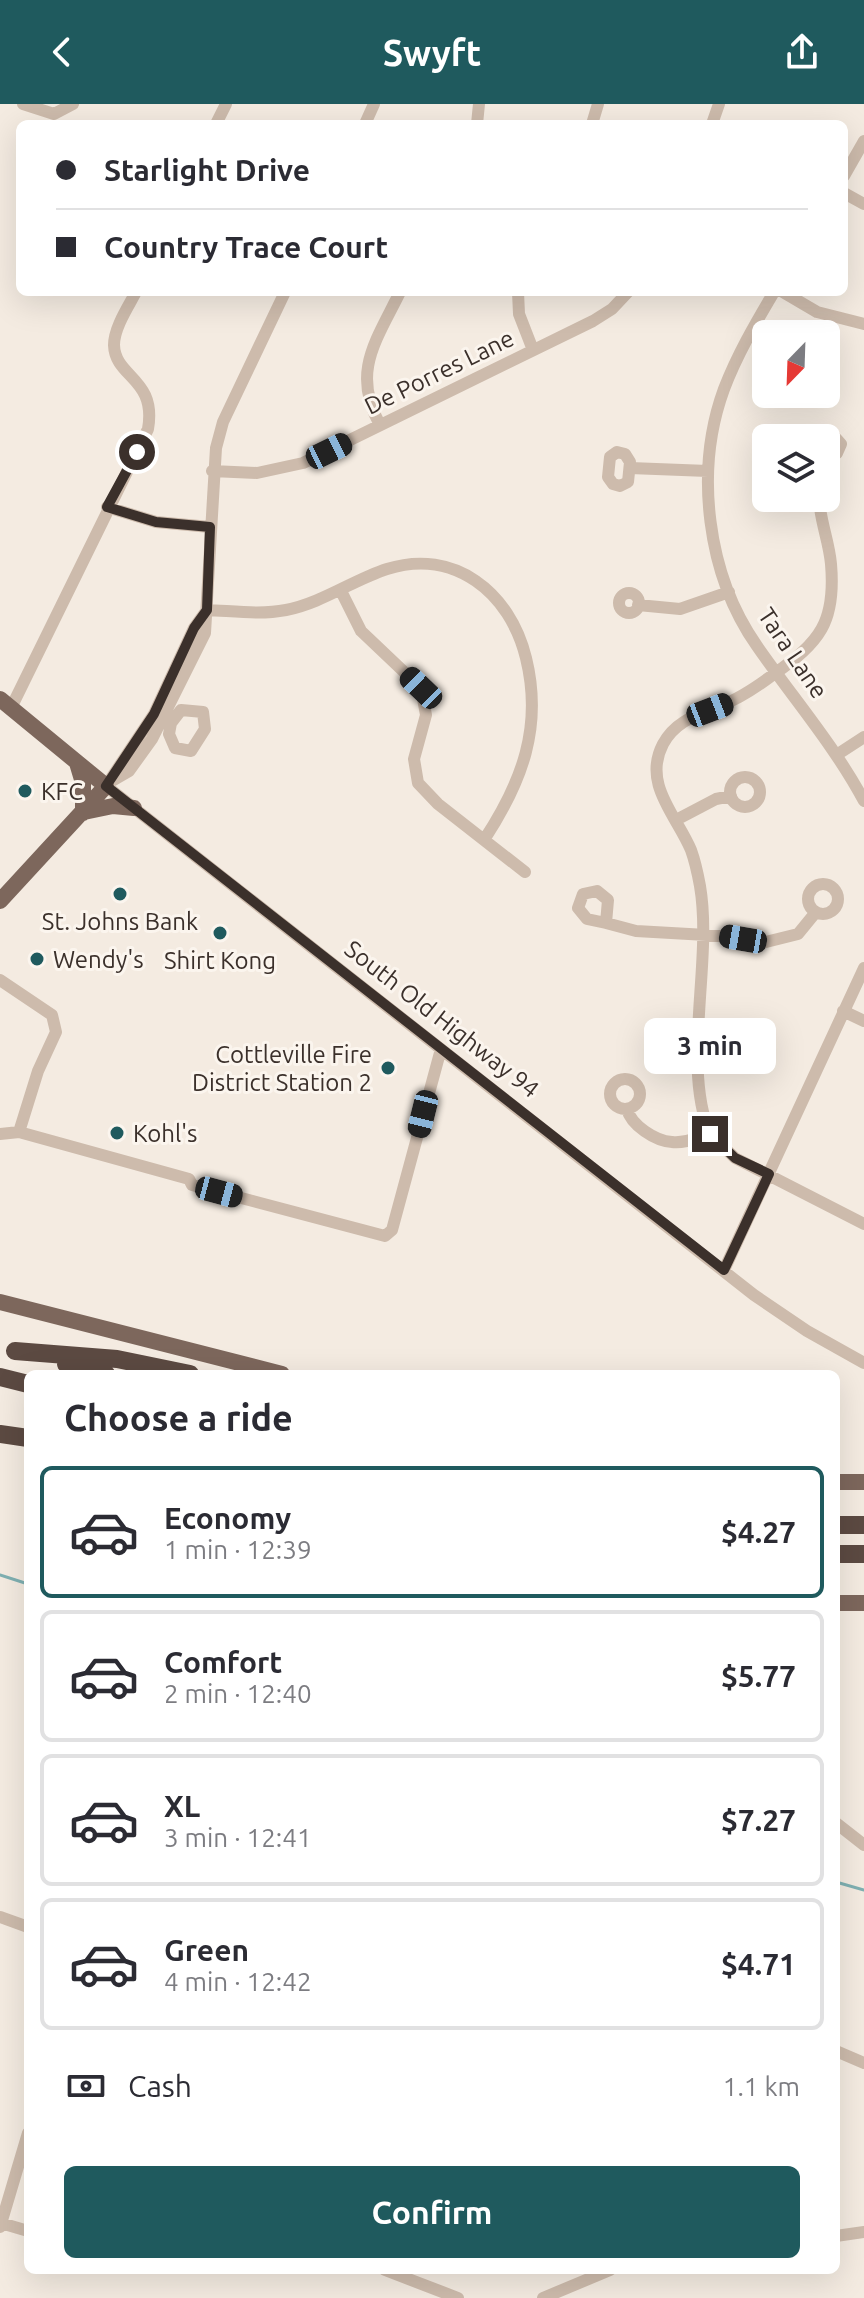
<!DOCTYPE html>
<meta charset="utf-8">
<style>
:root{--surface:#fff;--page:#f2f2f3;--text:#2b2b33;--muted:#7c7c81;--line:#e1e1e2;--accent:#1f5a5e}
body{margin:0;font-family:Ubuntu,sans-serif;background:var(--page);color:var(--text);height:100vh;display:flex;flex-direction:column;font-size:30px;white-space:nowrap}
*{box-sizing:border-box;margin:0}
p{font-size:26px;color:var(--muted)}
.icon{flex:none;width:44px;height:44px;fill:none;stroke:currentColor;stroke-width:2;stroke-linecap:round;stroke-linejoin:round}
.map{position:relative;flex:1;overflow:hidden}
.details{position:absolute;left:24px;top:1266px;width:816px;height:904px;display:flex;flex-direction:column;background:var(--surface);border-radius:12px;box-shadow:0 8px 32px #0002}
.details>*{flex:none}
.guide{position:absolute;left:16px;top:16px;width:832px;height:176px;border-radius:12px;box-shadow:0 8px 32px #0002;display:grid;align-content:center;height:176px;padding:0 40px;background:var(--surface)}
.needle{width:52px;rotate:203deg}
.controls{position:absolute;left:752px;top:216px;display:grid;gap:16px}
.controls a{display:grid;place-items:center;width:88px;height:88px;border-radius:12px;background:var(--surface);box-shadow:0 8px 32px #0002;font-size:40px}
.end{position:absolute;width:36px;height:36px;margin:-18px;border:10px solid #3b302b;background:#fff;box-shadow:0 0 0 4px #fff}
.from{border-radius:50%}
.bubble{position:absolute;height:56px;border-radius:12px;background:var(--surface);box-shadow:0 8px 32px #0002;font-size:26px;font-weight:600;line-height:56px;text-align:center}
.car{position:absolute;width:24px;height:48px;margin:-24px -12px;border-radius:10px;box-shadow:0 0 6px 2px #0007;background:linear-gradient(#222 24%,#8ab4d8 0 40%,#222 0 76%,#8ab4d8 0 86%,#222 0)}
.guide b{display:flex;align-items:center;gap:28px;height:76px;font-size:30px}
.guide b+b{border-top:2px solid var(--line)}
.guide i{width:20px;height:20px;background:var(--text)}
ul{padding:0;list-style:none}
li{display:flex;align-items:center;gap:24px;height:132px;margin:0 16px 12px;padding:0 24px;border:4px solid var(--line);border-radius:12px}
li div{flex:1}
li b{display:block;font-size:30px}
li em{font-style:normal;font-weight:600}
li.active{border-color:var(--accent)}
li>.icon{width:72px;height:72px;stroke-width:1.5}
h2{padding:0 40px;font-size:36px;line-height:96px}
.pay{display:flex;align-items:center;gap:20px;height:88px;padding:0 40px;font-size:30px}
.pay p{margin-inline-start:auto}
.cta{display:flex;gap:16px;margin-top:auto;padding:16px 40px}
.cta a{flex:1;height:92px;border-radius:12px;background:var(--accent);color:#fff;font-size:32px;font-weight:600;line-height:92px;text-align:center}
header{display:flex;justify-content:space-between;align-items:center;height:104px;padding:0 40px;background:var(--accent);color:#fff;font-size:36px;font-weight:600}
.map>svg:first-child{display:block}
.lines{fill:none;stroke-linecap:round;stroke-linejoin:round}
.stream{stroke:#7fb0b2;stroke-width:3}
.minor{stroke:#cdbbac;stroke-width:12}
.major{stroke:#7d675c;stroke-width:16}
.highway{stroke:#5c4a42;stroke-width:18}
.route{stroke:#3b302b;stroke-width:10}
.poi-dot{fill:#1f5a5e;stroke:#fbf5ee;stroke-width:3}
.labels{text-anchor:middle;dominant-baseline:central;stroke-width:6;stroke-linejoin:round;paint-order:stroke}
.street-label{font-size:24px;fill:#3b302b;stroke:#fbf5ee}
.poi-label{font-size:24px;fill:#3b302b;stroke:#fbf5ee;text-anchor:start}
</style>
<header><svg class="icon" aria-label="back" viewBox="0 0 24 24"><path d="M15 5l-7 7 7 7"/></svg>Swyft<svg class="icon" aria-label="share" viewBox="0 0 24 24"><path d="M12 15V3M7 8l5-5 5 5M5 13v7h14v-7"/></svg></header>
<div class="map">
<svg width="864" height="2194" viewBox="0 0 864 2194">
<rect width="100%" height="100%" fill="#f4ebe1"/>
<g class="lines">
<path class="stream" d="M0 1471 28 1480
M836 1778 864 1786"/>
<path class="minor" d="M23 0 54 10 73 0
M216 20 226 0
M365 20 374 0
M477 20 479 0
M592 20 598 0
M712 20 719 0
M844 72 864 37
M844 89 864 100
M518 188 519 210 533 246
M774 188C755 220 737 251 724 285 694 367 707 471 757 542 793 594 834 641 864 697
M783 188 817 208 864 220
M380 321C351 268 376 237 400 188
M823 334 833 331 841 340 837 349 826 350
M617 348 625 350 630 358 628 378 620 382 613 380 608 373 610 353Z
M630 364 708 367
M212 367 257 369 303 359 593 217 612 205 628 188
M107 403 156 418 210 423
M341 487 361 527 421 584 426 611 414 655 418 679 438 700 525 768
M619 499a10 10 0 1 1 20 0a10 10 0 1 1-20 0Z
M638 501 680 505 729 488
M207 506 194 524 154 610 106 682 754 1191 807 1227 864 1259
M207 506C233 507 260 511 286 506 322 499 353 476 387 465 454 444 510 488 526 554 543 623 522 678 484 736
M11 604 148 325C157 274 115 274 114 241 114 224 128 203 136 188
M157 611 171 619 169 630 175 644 191 647 205 625 203 608 181 606 171 619
M838 650 864 633
M730 688a15 15 0 1 1 30 0a15 15 0 1 1-30 0Z
M110 678 129 667 152 635 205 529 216 344 223 318 285 188
M676 716 716 695 731 692
M808 795a15 15 0 1 1 30 0a15 15 0 1 1-30 0Z
M597 787 608 796 606 819 587 815 578 804 583 790Z
M606 819 636 827 724 832 762 839 798 830 816 808
M0 876 52 911 56 928 38 967 19 1028 0 1030
M843 907 864 917
M610 990a15 15 0 1 1 30 0a15 15 0 1 1-30 0Z
M627 1005C631 1021 655 1037 672 1038 684 1040 699 1033 710 1030L735 1054 864 1120
M19 1028 189 1075 192 1081 385 1132 392 1126 441 945
M710 1030C681 960 713 858 700 782 698 771 695 757 691 746 677 712 642 680 663 640 676 616 698 611 722 601 741 594 758 582 774 570 820 538 836 518 831 460 829 437 820 417 819 394
M724 1166 864 864
M836 1719 864 1741
M0 1813 28 1823
M836 1947 864 1959
M1 2119 28 2127
M0 2123 28 2029
M836 2132 864 2128
M385 2166 458 2194
M543 2194 610 2166"/>
<path class="major" d="M0 595 106 682 0 797
M77 659 83 679V709
M84 708 113 702 134 704
M0 1198 282 1270
M836 1378H864
M836 1499H864"/>
<path class="highway" d="M15 1247 117 1255 190 1270
M66 1260 106 1270
M0 1273 28 1280
M0 1330 28 1334
M836 1421H864
M836 1450H864"/>
</g>
<g class="lines">
<path class="route" d="M137 348 107 403 156 418 210 423 207 506 194 524 154 610 106 682 724 1166 769 1070 735 1054 710 1030"/>
</g>
<g class="poi-dot">
<circle cx="25" cy="687" r="8"/>
<circle cx="120" cy="790" r="8"/>
<circle cx="220" cy="829" r="8"/>
<circle cx="37" cy="855" r="8"/>
<circle cx="388" cy="964" r="8"/>
<circle cx="117" cy="1029" r="8"/>
</g>
<g class="labels">
<g class="street-label">
<text transform="translate(439 268) rotate(-26)">De Porres Lane</text>
<text transform="translate(793 549) rotate(56)">Tara Lane</text>
<text transform="translate(442 915) rotate(38)">South Old Highway 94</text>
</g>
<g class="poi-label">
<text x="41" y="687">KFC</text>
<text x="120" y="817" text-anchor="middle">St. Johns Bank</text>
<text x="53" y="855">Wendy's</text>
<text x="220" y="856" text-anchor="middle">Shirt Kong</text>
<text x="372" y="950" text-anchor="end">Cottleville Fire<tspan x="372" dy="28">District Station 2</tspan></text>
<text x="133" y="1029">Kohl's</text>
</g>
</g>
</svg>
<div class="controls">
<a><svg class="needle" viewBox="-14 -14 28 28"><path d="M0-13l5 13h-10z" fill="#e53935"/><path d="M0 13l5-13h-10z" fill="#7c7c81"/></svg></a>
<a><svg class="icon" aria-label="layers" viewBox="0 0 24 24"><path d="M12 4l9 5-9 5-9-5zM3 14l9 5 9-5"/></svg></a>
</div>
<i class="end from" style="left:137px;top:348px"></i>
<i class="end" style="left:710px;top:1030px"></i>
<div class="bubble" style="left:644px;top:914px;width:132px">3 min</div>
<i class="car" style="left:329px;top:347px;rotate:64deg"></i>
<i class="car" style="left:421px;top:584px;rotate:314deg"></i>
<i class="car" style="left:710px;top:606px;rotate:69deg"></i>
<i class="car" style="left:743px;top:835px;rotate:280deg"></i>
<i class="car" style="left:423px;top:1010px;rotate:194deg"></i>
<i class="car" style="left:219px;top:1088px;rotate:105deg"></i>
<div class="guide">
<b><i class="from"></i>Starlight Drive</b>
<b><i></i>Country Trace Court</b>
</div>
<section class="details">
<h2>Choose a ride</h2>
<ul>
<li class="active"><svg class="icon" aria-label="car" viewBox="0 0 24 24"><path d="M5 17H2v-5l4-1 3-4h7l3 4 3 1v5h-3M9 17h6M6 11h13"/><circle cx="7" cy="17" r="2"/><circle cx="17" cy="17" r="2"/></svg><div><b>Economy</b><p>1 min · 12:39</p></div><em>$4.27</em></li>
<li><svg class="icon" aria-label="car" viewBox="0 0 24 24"><path d="M5 17H2v-5l4-1 3-4h7l3 4 3 1v5h-3M9 17h6M6 11h13"/><circle cx="7" cy="17" r="2"/><circle cx="17" cy="17" r="2"/></svg><div><b>Comfort</b><p>2 min · 12:40</p></div><em>$5.77</em></li>
<li><svg class="icon" aria-label="car" viewBox="0 0 24 24"><path d="M5 17H2v-5l4-1 3-4h7l3 4 3 1v5h-3M9 17h6M6 11h13"/><circle cx="7" cy="17" r="2"/><circle cx="17" cy="17" r="2"/></svg><div><b>XL</b><p>3 min · 12:41</p></div><em>$7.27</em></li>
<li><svg class="icon" aria-label="car" viewBox="0 0 24 24"><path d="M5 17H2v-5l4-1 3-4h7l3 4 3 1v5h-3M9 17h6M6 11h13"/><circle cx="7" cy="17" r="2"/><circle cx="17" cy="17" r="2"/></svg><div><b>Green</b><p>4 min · 12:42</p></div><em>$4.71</em></li>
</ul>
<div class="pay"><svg class="icon" aria-label="cash" viewBox="0 0 24 24"><path d="M3 7h18v10H3z"/><circle cx="12" cy="12" r="2"/></svg>Cash<p>1.1 km</p></div>
<div class="cta"><a>Confirm</a></div>
</section>
</div>
